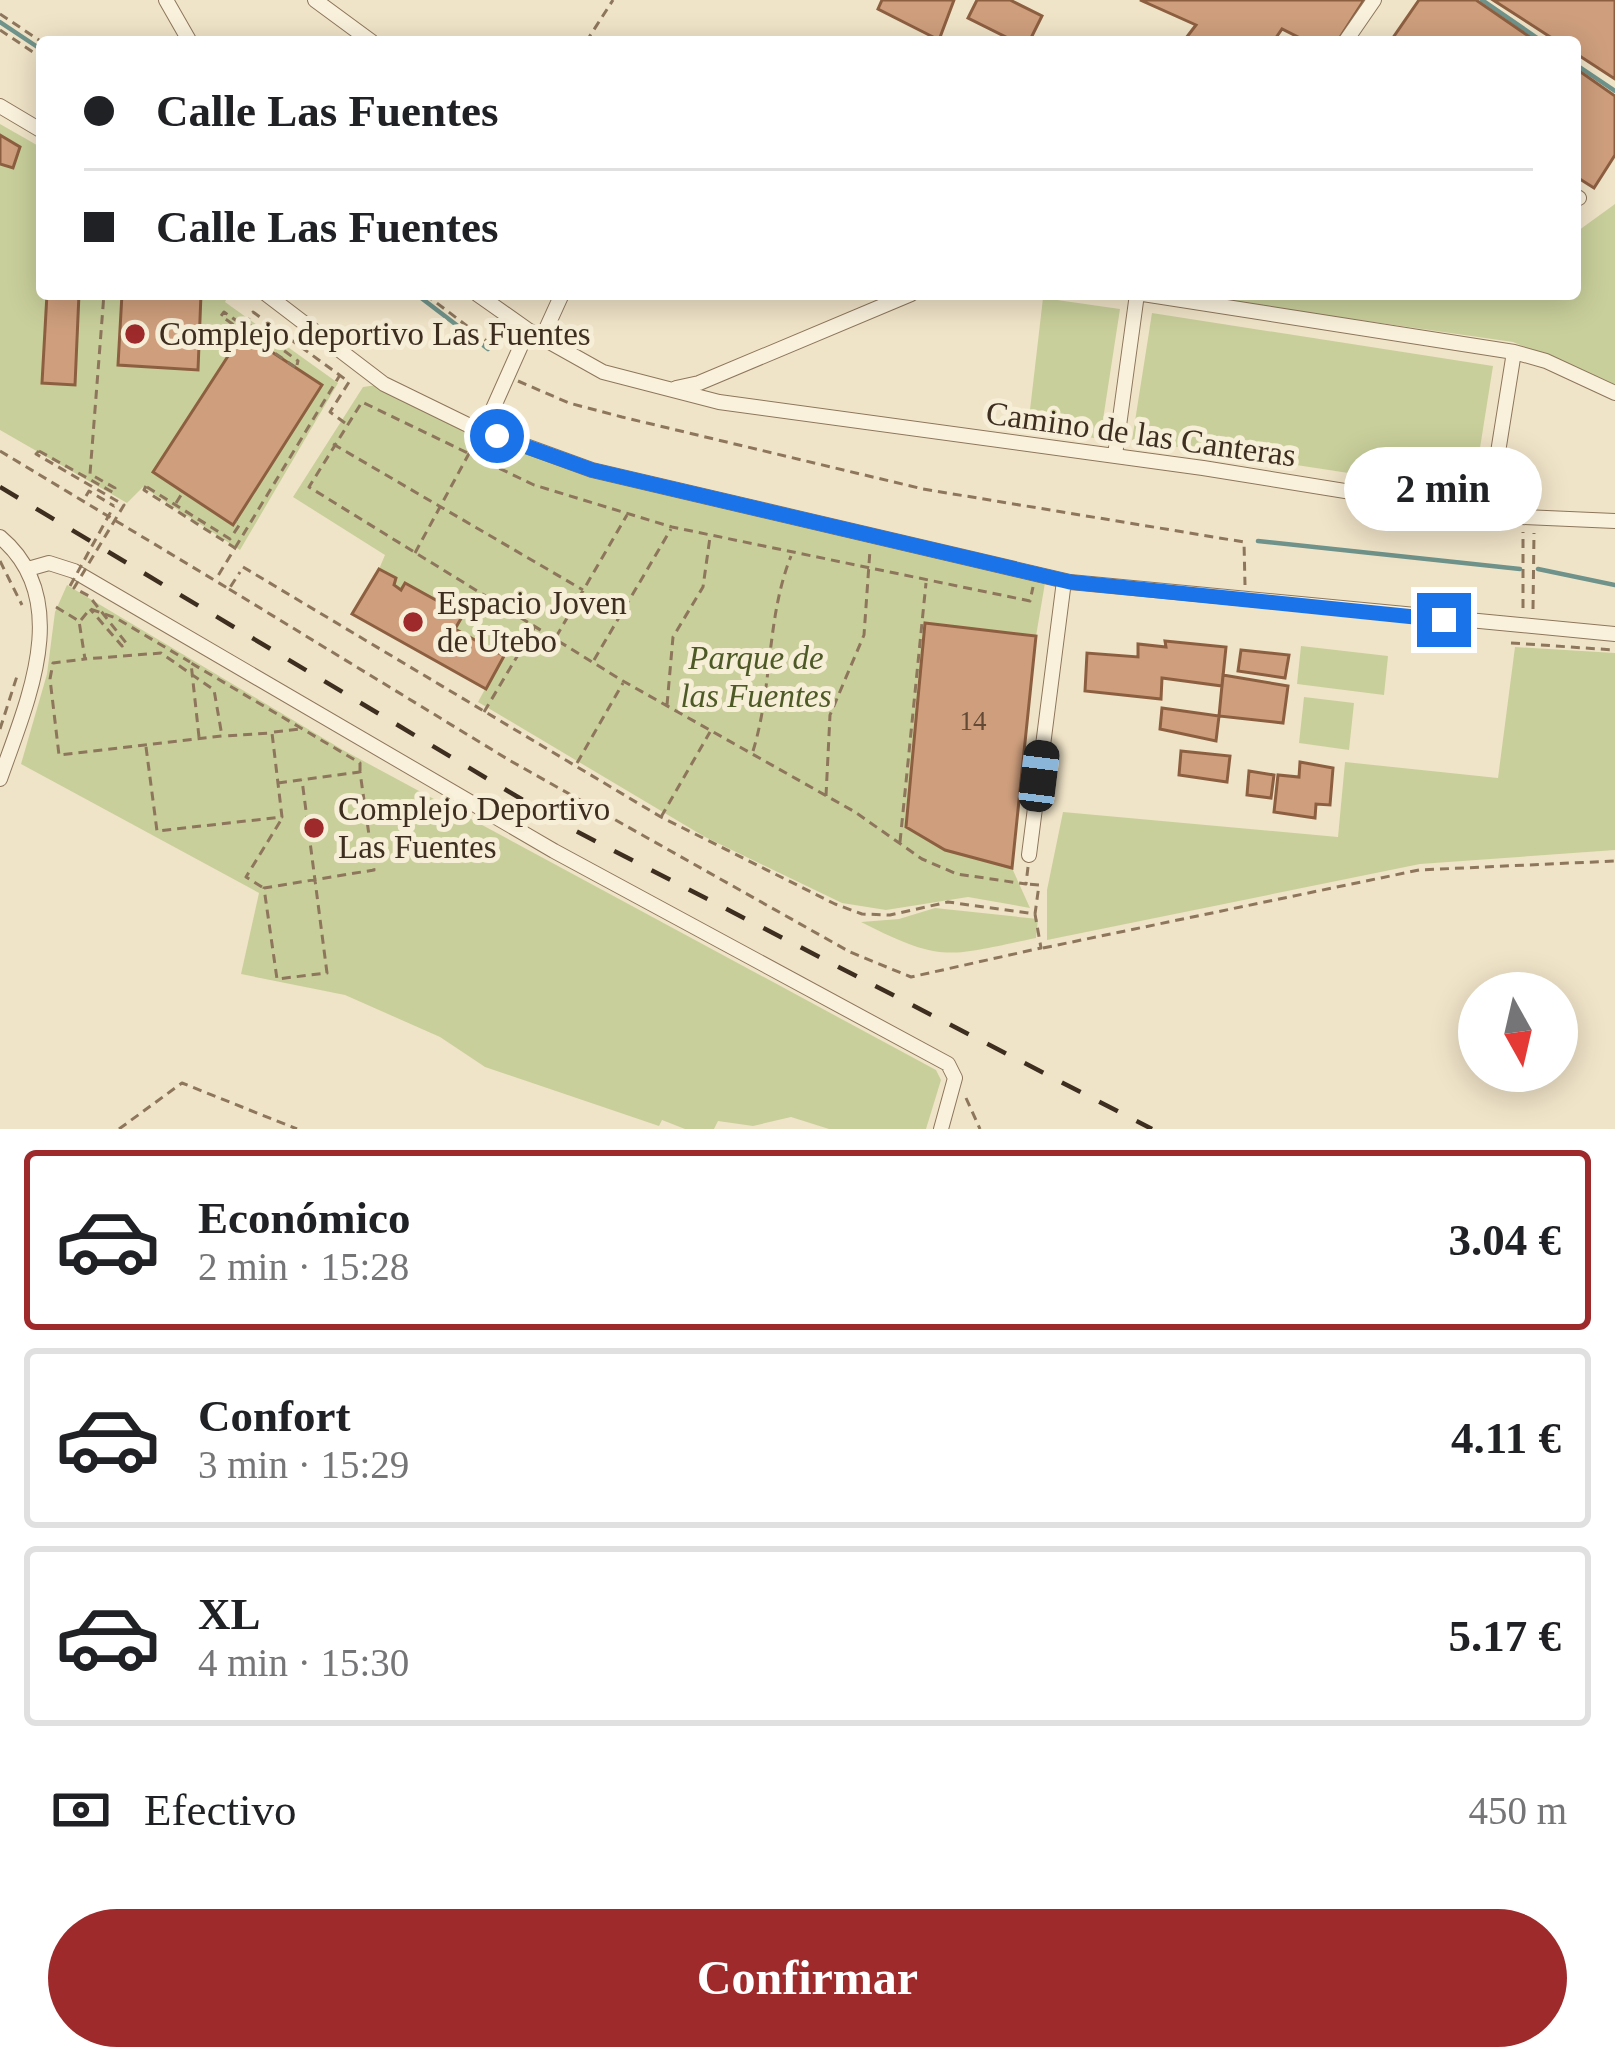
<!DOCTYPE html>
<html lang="es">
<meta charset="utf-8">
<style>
:root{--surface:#fff;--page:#f2f2f2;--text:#202124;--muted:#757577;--line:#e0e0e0;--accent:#9e2a2b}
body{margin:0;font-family:"Times New Roman",serif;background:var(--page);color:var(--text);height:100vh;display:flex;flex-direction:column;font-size:45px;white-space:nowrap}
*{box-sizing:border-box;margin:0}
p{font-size:39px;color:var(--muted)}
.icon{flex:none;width:66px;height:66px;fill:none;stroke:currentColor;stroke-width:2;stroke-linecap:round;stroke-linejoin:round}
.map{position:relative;height:1129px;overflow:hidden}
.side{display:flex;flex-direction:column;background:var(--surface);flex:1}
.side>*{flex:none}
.top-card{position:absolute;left:36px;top:36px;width:1545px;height:264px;border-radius:12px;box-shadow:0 6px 30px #0003;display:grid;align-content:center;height:264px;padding:0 48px;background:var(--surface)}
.needle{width:78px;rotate:172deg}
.controls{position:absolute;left:1458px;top:972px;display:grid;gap:24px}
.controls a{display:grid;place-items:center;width:120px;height:120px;border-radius:50%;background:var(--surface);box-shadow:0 6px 30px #0003;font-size:60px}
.end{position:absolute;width:54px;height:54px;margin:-27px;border:15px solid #1a73e8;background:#fff;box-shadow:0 0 0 6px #fff}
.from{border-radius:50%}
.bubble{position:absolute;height:84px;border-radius:42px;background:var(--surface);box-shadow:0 6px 30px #0003;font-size:39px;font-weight:700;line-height:84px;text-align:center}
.car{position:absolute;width:36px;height:72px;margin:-36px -18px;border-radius:15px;box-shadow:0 0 9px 3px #0007;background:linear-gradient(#222 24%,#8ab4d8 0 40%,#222 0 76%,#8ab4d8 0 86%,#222 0)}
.top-card b{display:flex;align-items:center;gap:42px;height:114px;font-size:45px}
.top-card b+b{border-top:3px solid var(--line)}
.top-card i{width:30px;height:30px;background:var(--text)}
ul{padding:21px 0 0;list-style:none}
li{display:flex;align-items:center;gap:36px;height:180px;margin:0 24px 18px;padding:0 24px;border:6px solid var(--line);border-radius:12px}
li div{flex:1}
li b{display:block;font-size:45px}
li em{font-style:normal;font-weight:700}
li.on{border-color:var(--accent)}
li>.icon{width:108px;height:108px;stroke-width:1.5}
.pay{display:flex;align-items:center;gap:30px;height:132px;padding:0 48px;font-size:45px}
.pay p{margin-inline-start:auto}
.cta{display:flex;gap:24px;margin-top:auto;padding:24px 48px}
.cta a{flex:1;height:138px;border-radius:72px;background:var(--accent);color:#fff;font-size:48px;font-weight:700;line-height:138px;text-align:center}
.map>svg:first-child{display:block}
.green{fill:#c9cf9b}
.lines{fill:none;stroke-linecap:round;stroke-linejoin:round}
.stream{stroke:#6f938a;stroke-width:4.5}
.building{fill:#cf9f7d;stroke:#8d5f41;stroke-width:3}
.street-casing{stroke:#8d765c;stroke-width:16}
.path{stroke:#8d765c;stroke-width:3;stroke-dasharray:9 6;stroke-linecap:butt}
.street{stroke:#faf1dc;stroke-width:14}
.rail{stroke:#3d2e20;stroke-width:4.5;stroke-dasharray:21 21;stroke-linecap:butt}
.path-bridge{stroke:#8d765c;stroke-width:3;stroke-dasharray:9 6;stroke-linecap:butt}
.route{stroke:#1a73e8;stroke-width:15}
.poi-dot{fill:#9e2a2b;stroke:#f7eed8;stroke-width:4.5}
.labels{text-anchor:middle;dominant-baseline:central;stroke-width:10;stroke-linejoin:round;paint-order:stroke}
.number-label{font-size:27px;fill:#624a37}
.poi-label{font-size:33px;fill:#3d2e20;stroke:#f7eed8;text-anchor:start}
.street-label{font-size:33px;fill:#3d2e20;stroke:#f7eed8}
.park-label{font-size:33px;font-style:italic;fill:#4d5a26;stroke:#f7eed8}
</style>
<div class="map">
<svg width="1615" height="1129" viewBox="0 0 1615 1129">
<rect width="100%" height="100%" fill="#f0e4c8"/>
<path class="green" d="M0 124 42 148V294H229L225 302 338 383 240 550 143 487 127 503 0 430Z
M1615 204V386L1513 342 1178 294H1575V233Z
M1043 298 1120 309 1100 439 1028 427Z
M1152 313 1493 366 1473 492 1132 440Z
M384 384C590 485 823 524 1046 577L1036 636 925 623 906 826 945 850 1012 868 1030 908 968 897 886 910 842 903 705 837 478 702 503 656 455 629 462 616 405 584 401 590 394 585 396 578 379 569 385 555 293 497 363 387Z
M67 585 343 750 936 1070 941 1080 926 1129H829L791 1117 753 1126 718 1121 714 1129H685L662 1120 659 1126 485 1067 440 1037 345 995 241 974 259 893 21 764 47 674 55 612Z
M1301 646 1388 656 1384 695 1297 684Z
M1515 647 1615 653V850L1420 864 1047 940V890L1063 812 1338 837 1345 762 1498 778Z
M1304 697 1354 703 1349 750 1299 743Z
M935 908 1038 919 1036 938C948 956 944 964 861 922L899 919Z"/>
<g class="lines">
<path class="stream" d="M1482 0 1543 42
M0 22 42 50
M1575 64 1615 91
M416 294 488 349
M1258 541 1520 569
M1538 569 1615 585"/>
</g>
<path class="building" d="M882 0H954L939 40 878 9Z
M977 0H1010L1042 16 1029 42H1016L968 18Z
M1140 0H1364L1337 42H1308L1282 29 1273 42H1194L1186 38 1196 25Z
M1419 0H1476L1537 42H1390Z
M1493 0H1615V79L1575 53V42H1558Z
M1575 68 1615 96V155L1594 188 1575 176Z
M0 135 20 147 13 168 0 164Z
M47 294H79L75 385 42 383Z
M122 294H201L198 370 118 365Z
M243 333 322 385 233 525 153 472Z
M379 569 396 578 394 585 401 590 405 583 463 615 455 629 504 656 486 689 352 614Z
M925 623 1036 636 1012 868 945 850 906 827Z
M1165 641 1226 647 1222 686 1162 678 1161 699 1085 691 1087 653 1138 657V644L1166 647Z
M1241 650 1289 655 1285 678 1238 671Z
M1223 675 1288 686 1283 723 1219 716Z
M1162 708 1219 716 1216 741 1160 729Z
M1181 751 1230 756 1227 782 1179 775Z
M1300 762 1333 768 1330 805 1316 804 1315 818 1274 812 1278 775 1299 777Z
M1249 771 1274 775 1271 798 1247 795Z"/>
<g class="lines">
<g class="street-casing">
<path id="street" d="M166 0 190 42
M315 0 372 42
M1345 42 1374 0
M0 106 42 131
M1575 196 1579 198
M266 294 384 384 468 425 592 470 1070 582 1615 634
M477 294 528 330 603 372 719 402 1203 468 1499 516 1615 521
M1143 294 1514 352 1546 361 1615 393
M542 338 562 294
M676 388 699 383 911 294
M483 431 528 330
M1115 455 1137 294
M1488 515 1514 352
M0 537C75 600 26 704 0 779
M28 569 49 563 74 571 554 851 948 1064 955 1078 941 1129
M1029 855 1064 581"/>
</g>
<path class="path" d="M0 14 42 42
M0 30 42 58
M586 42 613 0
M425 294 488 342 499 327
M248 324 298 361 297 365
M295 367 221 316 224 312 244 326 253 312 349 382 330 412 345 423
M518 381 569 403 622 417 923 489 1244 542 1245 585
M333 444 583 590
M0 451 229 589 240 572
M39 451 114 493 115 488 90 474 104 294
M146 486 144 490 235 548 216 579
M147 487 230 539 240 524 236 521
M86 496 89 491 114 506
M176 503 183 492
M235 548 340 375
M415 553 472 448 473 444 464 440
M0 561 22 605
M243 567 661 817 835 904 862 914 890 915 948 902 1035 914 1039 885 1026 884
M229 589 509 760 850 952 911 977 1041 948 1035 914
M56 607 79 621 85 659 53 663 50 679 59 755 222 736 214 690 161 653 85 659
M1523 608V532
M1533 609 1534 533
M81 620 90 609 116 618 190 662
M556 637 627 515
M1511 643 1615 650
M594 660 671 529
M667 705 673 637 703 587 710 537
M484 712 534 628
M0 729 18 673
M274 732 300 729
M199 737 191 663 360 763V771
M146 747 157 831 282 817 272 733 224 736
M753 751C773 686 766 619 791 556
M577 763 623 683
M278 783 360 772 374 870 264 888 277 979 327 973 302 780
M826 796 830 715 864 635 870 550
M661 817 710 732
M900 842 926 583
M1028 867 1026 884 957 874 922 859 855 812 623 681 309 487 362 402 534 485 672 527 1030 601 1033 587
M262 887 246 877 281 820
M1043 948 1419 870 1615 861
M966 1098 980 1129
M119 1129 182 1083 297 1129"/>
<use href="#street" class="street"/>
<path class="rail" d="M0 487 568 827 1152 1129"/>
<path class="path-bridge" d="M39 451 36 454 124 505 74 588 89 596 127 644 122 646 90 609
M70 586 114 506"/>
</g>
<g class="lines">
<path class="route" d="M497 436 592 470 1070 582 1444 620"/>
</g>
<g class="poi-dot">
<circle cx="135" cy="334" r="12"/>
<circle cx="413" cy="622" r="12"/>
<circle cx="314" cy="828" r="12"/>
</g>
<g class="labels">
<g class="number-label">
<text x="973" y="721">14</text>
</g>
<g class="poi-label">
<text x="159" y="334">Complejo deportivo Las Fuentes</text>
<text x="437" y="603">Espacio Joven<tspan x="437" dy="38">de Utebo</tspan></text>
<text x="338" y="809">Complejo Deportivo<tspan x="338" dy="38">Las Fuentes</tspan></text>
</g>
<g class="street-label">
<text transform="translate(1141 434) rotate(8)">Camino de las Canteras</text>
</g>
<g class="park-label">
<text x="756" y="658">Parque de<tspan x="756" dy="38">las Fuentes</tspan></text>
</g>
</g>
</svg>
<div class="controls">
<a><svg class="needle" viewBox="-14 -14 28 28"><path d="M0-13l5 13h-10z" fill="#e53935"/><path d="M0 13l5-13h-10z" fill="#757577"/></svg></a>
</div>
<i class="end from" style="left:497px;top:436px"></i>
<i class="end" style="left:1444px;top:620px"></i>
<div class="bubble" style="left:1344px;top:447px;width:198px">2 min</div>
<i class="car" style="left:1039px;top:776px;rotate:7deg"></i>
<div class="top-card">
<b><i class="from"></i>Calle Las Fuentes</b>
<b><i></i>Calle Las Fuentes</b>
</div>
</div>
<section class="side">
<ul>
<li class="on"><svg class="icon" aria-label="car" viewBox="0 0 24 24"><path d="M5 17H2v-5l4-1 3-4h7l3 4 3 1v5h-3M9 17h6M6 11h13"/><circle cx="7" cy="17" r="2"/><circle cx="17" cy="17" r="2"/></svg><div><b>Económico</b><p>2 min · 15:28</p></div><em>3.04 €</em></li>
<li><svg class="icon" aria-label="car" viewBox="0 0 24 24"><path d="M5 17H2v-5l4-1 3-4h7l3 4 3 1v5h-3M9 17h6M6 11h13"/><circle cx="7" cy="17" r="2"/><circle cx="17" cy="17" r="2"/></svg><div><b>Confort</b><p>3 min · 15:29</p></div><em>4.11 €</em></li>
<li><svg class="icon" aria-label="car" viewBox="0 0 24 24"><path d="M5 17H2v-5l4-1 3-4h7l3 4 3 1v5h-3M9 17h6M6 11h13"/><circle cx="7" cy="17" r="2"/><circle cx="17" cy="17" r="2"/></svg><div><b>XL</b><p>4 min · 15:30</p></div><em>5.17 €</em></li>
</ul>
<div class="pay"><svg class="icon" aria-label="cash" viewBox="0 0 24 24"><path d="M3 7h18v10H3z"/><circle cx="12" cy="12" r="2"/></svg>Efectivo<p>450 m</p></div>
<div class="cta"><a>Confirmar</a></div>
</section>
